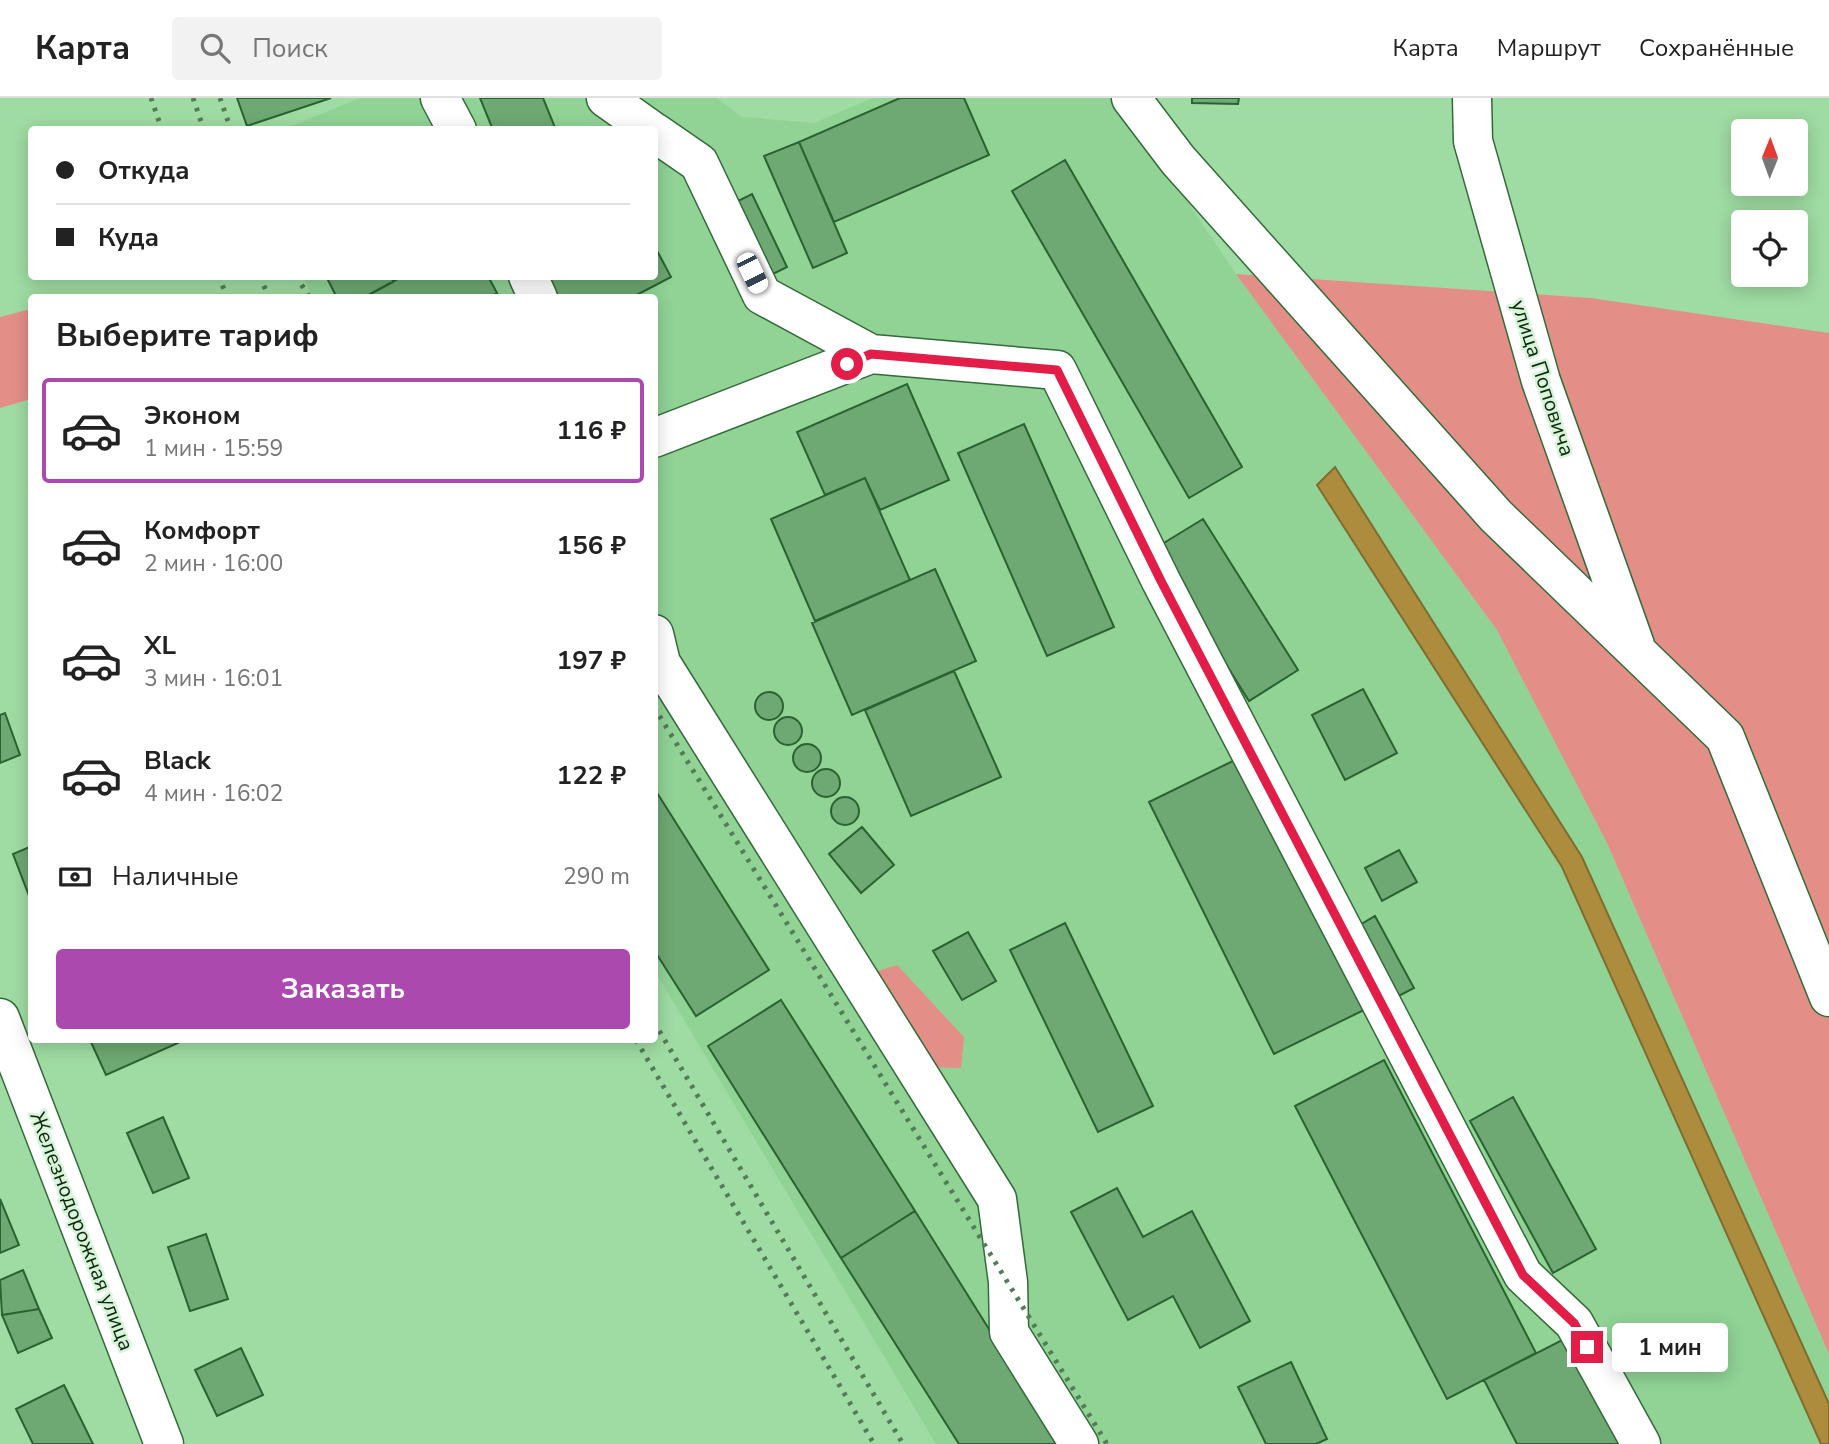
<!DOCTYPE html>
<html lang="ru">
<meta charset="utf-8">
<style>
:root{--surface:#fff;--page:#f2f2f2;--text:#222;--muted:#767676;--line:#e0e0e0;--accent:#ab49af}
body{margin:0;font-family:"Nunito Sans",sans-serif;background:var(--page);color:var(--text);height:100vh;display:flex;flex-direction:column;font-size:26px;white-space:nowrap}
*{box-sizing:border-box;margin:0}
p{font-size:23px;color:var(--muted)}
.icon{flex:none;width:38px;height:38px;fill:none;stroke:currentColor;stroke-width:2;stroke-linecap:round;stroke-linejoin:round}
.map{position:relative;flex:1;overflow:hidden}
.details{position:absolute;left:28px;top:196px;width:630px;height:749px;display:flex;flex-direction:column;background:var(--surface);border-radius:7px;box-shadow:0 4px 18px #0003}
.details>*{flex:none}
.hud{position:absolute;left:28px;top:28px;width:630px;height:154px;border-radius:7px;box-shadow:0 4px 18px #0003;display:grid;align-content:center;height:154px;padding:0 28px;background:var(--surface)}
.needle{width:46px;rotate:1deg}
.controls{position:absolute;left:1731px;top:21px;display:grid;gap:14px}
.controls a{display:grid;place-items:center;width:77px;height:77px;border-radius:7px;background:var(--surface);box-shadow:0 4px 18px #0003;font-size:35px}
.end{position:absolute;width:32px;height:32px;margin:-16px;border:9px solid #e11d48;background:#fff;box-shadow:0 0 0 4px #fff}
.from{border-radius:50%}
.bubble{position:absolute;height:49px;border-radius:7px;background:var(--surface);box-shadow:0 4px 18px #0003;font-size:23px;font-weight:700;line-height:49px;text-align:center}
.car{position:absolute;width:21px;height:42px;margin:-21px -10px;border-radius:9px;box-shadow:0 0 5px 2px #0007;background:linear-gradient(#fff 24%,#345 0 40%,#fff 0 76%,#345 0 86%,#fff 0)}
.hud b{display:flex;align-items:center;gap:24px;height:66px;font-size:26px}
.hud b+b{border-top:2px solid var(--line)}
.hud i{width:18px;height:18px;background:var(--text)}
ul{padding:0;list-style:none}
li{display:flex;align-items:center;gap:21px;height:105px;margin:0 14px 10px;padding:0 14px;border:4px solid transparent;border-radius:7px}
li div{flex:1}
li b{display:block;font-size:26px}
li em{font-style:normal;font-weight:700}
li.on{border-color:var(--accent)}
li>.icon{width:63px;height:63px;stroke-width:1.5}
h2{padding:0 28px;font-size:32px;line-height:84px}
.pay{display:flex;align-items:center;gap:18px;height:77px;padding:0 28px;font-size:26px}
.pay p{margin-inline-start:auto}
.cta{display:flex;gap:14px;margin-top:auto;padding:14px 28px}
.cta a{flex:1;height:80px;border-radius:7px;background:var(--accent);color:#fff;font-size:28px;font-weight:700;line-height:80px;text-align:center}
header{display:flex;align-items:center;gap:42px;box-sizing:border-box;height:98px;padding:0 35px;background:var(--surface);border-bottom:2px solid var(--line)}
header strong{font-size:33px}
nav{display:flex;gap:38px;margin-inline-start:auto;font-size:24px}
.search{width:490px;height:63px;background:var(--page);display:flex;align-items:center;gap:18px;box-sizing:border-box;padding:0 24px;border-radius:7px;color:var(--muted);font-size:26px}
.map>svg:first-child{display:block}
.built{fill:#90d395}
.green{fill:#e38f87}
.water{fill:#ae8c3e;stroke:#7e6d30;stroke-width:2}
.building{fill:#6ea872;stroke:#2a6331;stroke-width:2}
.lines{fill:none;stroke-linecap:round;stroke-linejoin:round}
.minor-casing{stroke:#326b39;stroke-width:41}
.minor{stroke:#fff;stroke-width:38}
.rail{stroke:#537d56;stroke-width:5;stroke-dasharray:3.5 7;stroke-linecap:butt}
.route{stroke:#e11d48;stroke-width:9}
.labels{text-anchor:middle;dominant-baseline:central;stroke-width:5;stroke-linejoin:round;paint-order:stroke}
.street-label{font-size:21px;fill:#0e2610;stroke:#d6f4d7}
</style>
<header>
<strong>Карта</strong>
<div class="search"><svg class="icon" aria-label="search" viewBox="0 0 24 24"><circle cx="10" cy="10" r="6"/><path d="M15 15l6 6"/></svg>Поиск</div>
<nav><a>Карта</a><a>Маршрут</a><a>Сохранённые</a></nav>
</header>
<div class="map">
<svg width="1829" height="1346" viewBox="0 0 1829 1346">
<rect width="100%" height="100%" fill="#9fdca3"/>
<path class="built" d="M360 0H717L742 19 814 25 873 0H1118L1236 176 1497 532 1607 745 1829 1256V1346H936L655 873 654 200 313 199 303 179 654 178V32H282Z"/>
<path class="green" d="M1236 176 1591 200 1829 235V1256L1607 745 1497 532Z
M31 211V301L0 310V219Z
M897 867 964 939 961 970 925 969 875 874Z"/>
<path class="water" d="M1335 369 1582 759 1829 1306V1346H1821L1562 769 1317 387Z"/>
<path class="building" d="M237 0H331L247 28Z
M480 0H543L556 32H493Z
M900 0H964L989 57 834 124 799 44Z
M1192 0H1239L1238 6 1192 5Z
M799 44 847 155 813 170 764 58Z
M1065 62 1242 369 1189 400 1012 93Z
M752 96 787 169 767 179 732 106Z
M654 147 671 179 631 200H552L541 178H654Z
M326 178H391L393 184 363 200H337Z
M403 178H488L497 195 488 200H363Z
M907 286 949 382 880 412 865 380 825 397 797 334Z
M1024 326 1114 529 1047 558 958 355Z
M865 380 910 482 815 523 771 421Z
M1203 421 1298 572 1249 603 1154 451Z
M935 471 976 563 852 617 812 525Z
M954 573 1001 679 911 718 865 612Z
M1363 591 1397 655 1345 682 1312 617Z
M755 608a14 14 0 1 1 28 0a14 14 0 1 1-28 0Z
M5 615 20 657 0 665V617Z
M774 633a14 14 0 1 1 28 0a14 14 0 1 1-28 0Z
M793 660a14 14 0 1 1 28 0a14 14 0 1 1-28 0Z
M1241 659 1366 911 1274 956 1149 704Z
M812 685a14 14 0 1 1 28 0a14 14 0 1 1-28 0Z
M654 690 769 872 696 918 654 852Z
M831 713a14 14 0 1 1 28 0a14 14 0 1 1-28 0Z
M862 729 894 767 861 795 829 756Z
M32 748V803H31L13 756Z
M1399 752 1417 784 1382 803 1365 770Z
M1375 818 1414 890 1391 902 1353 831Z
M1065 825 1153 1008 1098 1034 1010 852Z
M968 834 996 883 962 902 933 853Z
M781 902 915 1113 841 1160 708 948Z
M90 942H177L178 945 106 977Z
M1384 962 1536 1255 1447 1301 1295 1008Z
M1513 999 1596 1151 1553 1175 1470 1023Z
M163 1019 189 1080 153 1095 127 1035Z
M1117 1090 1143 1139 1192 1113 1250 1223 1200 1250 1173 1198 1128 1222 1071 1114Z
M0 1101 19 1147 0 1155Z
M915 1113 1061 1346H959L841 1160Z
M206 1136 228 1201 190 1213 168 1149Z
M23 1172 39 1211 2 1217 0 1182Z
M39 1211 52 1240 18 1255 2 1217Z
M1568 1239 1623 1346H1517L1484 1282Z
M241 1250 263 1297 217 1318 195 1272Z
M1291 1264 1327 1341 1316 1346H1266L1238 1289Z
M64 1287 93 1346H33L16 1311Z"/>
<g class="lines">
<g class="minor-casing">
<path id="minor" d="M440 0 457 32
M606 0 651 32
M1131 0 1178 62 1496 418 1725 639 1829 899
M1472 0 1473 43 1541 283 1635 547
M654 34 699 65 762 197 871 256
M528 178 538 200
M654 340 871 256 1057 272 1161 483 1523 1177 1574 1225 1641 1346
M654 536 661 565 997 1101 1008 1184 1009 1234 1079 1346
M0 920 164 1346"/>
</g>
<use href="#minor" class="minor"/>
<path class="rail" d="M151 0 162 32
M193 0 204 32
M220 0 231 32
M218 178 228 200
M260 178 269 200
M296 178 310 200
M654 609 1107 1346
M654 924 903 1346
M636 942 874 1346"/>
</g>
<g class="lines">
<path class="route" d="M847 266 871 256 1057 272 1161 483 1523 1177 1574 1225 1587 1249"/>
</g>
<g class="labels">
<g class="street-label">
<text transform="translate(1543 280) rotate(72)">улица Поповича</text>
<text transform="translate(82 1133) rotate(69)">Железнодорожная улица</text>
</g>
</g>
</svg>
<div class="controls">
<a><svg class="needle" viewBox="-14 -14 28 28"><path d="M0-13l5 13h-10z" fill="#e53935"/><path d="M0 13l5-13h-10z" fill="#767676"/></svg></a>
<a><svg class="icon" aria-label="locate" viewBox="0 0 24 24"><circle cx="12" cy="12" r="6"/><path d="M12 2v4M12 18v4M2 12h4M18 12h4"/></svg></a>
</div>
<i class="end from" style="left:847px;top:266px"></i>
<i class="end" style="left:1587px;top:1249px"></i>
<div class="bubble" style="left:1612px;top:1225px;width:116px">1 мин</div>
<i class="car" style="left:752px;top:175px;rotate:154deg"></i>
<div class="hud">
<b><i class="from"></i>Откуда</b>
<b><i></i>Куда</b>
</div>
<section class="details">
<h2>Выберите тариф</h2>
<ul>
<li class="on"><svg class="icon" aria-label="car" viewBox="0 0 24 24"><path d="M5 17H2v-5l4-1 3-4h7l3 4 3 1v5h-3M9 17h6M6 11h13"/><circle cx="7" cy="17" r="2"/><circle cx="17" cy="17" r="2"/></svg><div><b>Эконом</b><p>1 мин · 15:59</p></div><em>116 ₽</em></li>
<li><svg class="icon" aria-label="car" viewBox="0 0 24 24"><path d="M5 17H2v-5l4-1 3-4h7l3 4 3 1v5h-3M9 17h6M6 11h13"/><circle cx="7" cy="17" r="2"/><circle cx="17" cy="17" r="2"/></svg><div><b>Комфорт</b><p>2 мин · 16:00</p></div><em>156 ₽</em></li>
<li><svg class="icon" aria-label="car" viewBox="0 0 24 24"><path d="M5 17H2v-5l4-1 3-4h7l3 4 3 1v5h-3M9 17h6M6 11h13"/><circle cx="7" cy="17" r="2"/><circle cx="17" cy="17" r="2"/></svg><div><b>XL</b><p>3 мин · 16:01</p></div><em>197 ₽</em></li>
<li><svg class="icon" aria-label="car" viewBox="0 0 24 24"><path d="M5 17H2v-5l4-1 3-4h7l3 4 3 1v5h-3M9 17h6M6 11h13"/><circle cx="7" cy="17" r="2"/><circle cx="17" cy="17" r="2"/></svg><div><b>Black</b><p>4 мин · 16:02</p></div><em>122 ₽</em></li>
</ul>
<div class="pay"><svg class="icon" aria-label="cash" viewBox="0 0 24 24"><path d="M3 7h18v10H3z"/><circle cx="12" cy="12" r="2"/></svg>Наличные<p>290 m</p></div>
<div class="cta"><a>Заказать</a></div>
</section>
</div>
